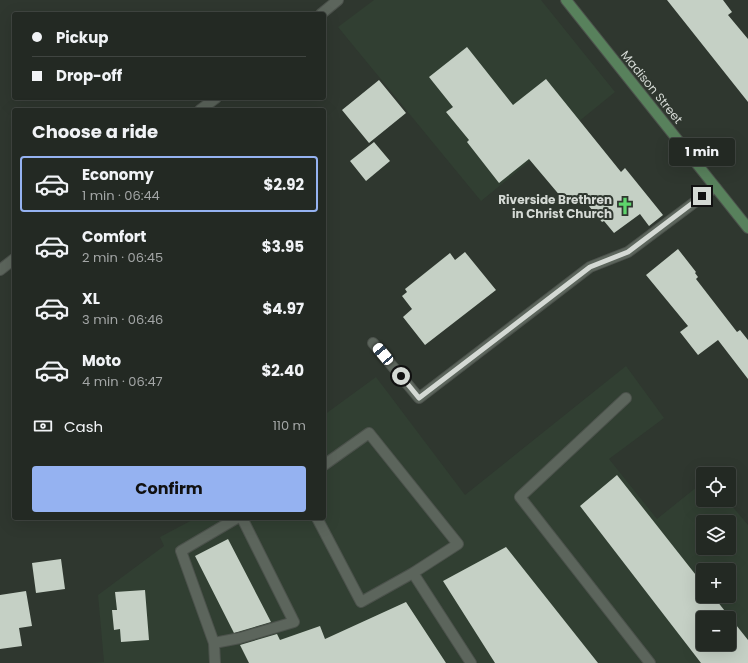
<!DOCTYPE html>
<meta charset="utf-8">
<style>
:root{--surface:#232923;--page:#2b312b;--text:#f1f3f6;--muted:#a3a6a6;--line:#404541;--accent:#95b2f1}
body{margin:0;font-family:Poppins,sans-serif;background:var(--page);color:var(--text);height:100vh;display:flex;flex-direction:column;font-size:15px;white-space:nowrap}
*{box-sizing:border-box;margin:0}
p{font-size:13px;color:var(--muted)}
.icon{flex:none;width:22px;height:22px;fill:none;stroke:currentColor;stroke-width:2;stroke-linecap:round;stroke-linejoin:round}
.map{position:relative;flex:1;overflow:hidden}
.panel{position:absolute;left:12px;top:108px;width:314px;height:412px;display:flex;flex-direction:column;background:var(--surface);border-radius:4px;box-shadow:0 4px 16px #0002,0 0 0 1px var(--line)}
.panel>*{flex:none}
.hud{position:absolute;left:12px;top:12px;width:314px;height:88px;border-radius:4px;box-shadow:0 4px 16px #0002,0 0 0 1px var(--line);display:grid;align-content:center;height:88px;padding:0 20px;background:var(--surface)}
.controls{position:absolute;left:696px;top:467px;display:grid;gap:8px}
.controls a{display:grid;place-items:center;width:40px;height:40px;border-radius:4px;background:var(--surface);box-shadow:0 4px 16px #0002,0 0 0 1px var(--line);font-size:20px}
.end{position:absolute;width:18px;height:18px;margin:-9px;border:5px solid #d4d9d4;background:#111;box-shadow:0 0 0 2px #111}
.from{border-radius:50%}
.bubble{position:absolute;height:28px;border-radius:4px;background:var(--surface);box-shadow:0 4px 16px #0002,0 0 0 1px var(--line);font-size:13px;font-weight:700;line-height:28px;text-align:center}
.car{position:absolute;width:12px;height:24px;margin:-12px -6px;border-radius:5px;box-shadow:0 0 3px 1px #0007;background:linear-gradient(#fff 24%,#345 0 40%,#fff 0 76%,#345 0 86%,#fff 0)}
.hud b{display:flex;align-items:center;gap:14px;height:38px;font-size:15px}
.hud b+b{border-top:1px solid var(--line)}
.hud i{width:10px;height:10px;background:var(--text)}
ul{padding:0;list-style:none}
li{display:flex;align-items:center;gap:12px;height:56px;margin:0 8px 6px;padding:0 12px;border:2px solid transparent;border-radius:4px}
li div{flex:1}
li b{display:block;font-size:15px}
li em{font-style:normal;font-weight:700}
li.active{border-color:var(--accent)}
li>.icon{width:36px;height:36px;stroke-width:1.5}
h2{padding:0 20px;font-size:18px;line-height:48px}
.pay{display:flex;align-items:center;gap:10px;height:44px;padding:0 20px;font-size:15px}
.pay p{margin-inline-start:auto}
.button{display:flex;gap:8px;margin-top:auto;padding:8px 20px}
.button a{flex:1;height:46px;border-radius:4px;background:var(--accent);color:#111;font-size:16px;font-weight:700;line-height:46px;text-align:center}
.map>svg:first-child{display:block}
.built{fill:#313f32;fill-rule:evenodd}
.building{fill:#c5d0c5;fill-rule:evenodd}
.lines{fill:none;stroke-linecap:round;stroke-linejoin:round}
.service-casing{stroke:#4c524c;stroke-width:12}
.minor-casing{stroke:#4c524c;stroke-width:12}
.secondary-casing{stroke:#4c524c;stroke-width:12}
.service{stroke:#5c655c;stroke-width:10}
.minor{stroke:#5c655c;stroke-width:10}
.secondary{stroke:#58815c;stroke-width:10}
.route{stroke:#d4d9d4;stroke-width:5}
.labels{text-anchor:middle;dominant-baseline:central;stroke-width:4;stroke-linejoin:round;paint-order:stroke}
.street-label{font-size:12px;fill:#d4d9d4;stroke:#2f372f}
.poi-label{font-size:12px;font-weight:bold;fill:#d4d9d4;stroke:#2f372f;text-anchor:end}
</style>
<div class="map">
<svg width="748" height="663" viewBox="0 0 748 663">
<rect width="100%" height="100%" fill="#2f372f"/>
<path class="built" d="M374 0H541L615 92 481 201 338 27Z
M626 366 664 418 609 459 657 519 703 482V500H727L748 525V663H90L104 662 98 595 164 546 160 537 196 518H324V415L376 377 465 495ZM703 522H729V548H703ZM703 570H729V596H703ZM703 618H729V644H703Z"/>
<path class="building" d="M667 0H723L732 12 728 15 748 39V102Z
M467 47 513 105 546 79 621 172 625 168 663 215 649 226 640 214 614 233 604 221 602 222 579 194 567 204 529 159 499 183 467 142 469 140 446 112 453 107 429 77Z
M379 80 406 113 369 143 342 110Z
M374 142 390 161 366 181 350 161Z
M678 249 696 272 695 273 698 277 696 279 737 332 740 330 748 340V379L718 340 698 355 680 332 688 326 646 275Z
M465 252 496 290 425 345 403 317 412 309 402 296 407 292 405 289 450 253 455 260Z
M617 475 703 584V596H713L748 640V663H701L580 506ZM703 618H729V644H703Z
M228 539 271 622 234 633 195 556Z
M506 547 598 663H495L443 581Z
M61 559 65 589 36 593 32 563Z
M145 590 149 640 121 642 120 629 114 630 112 610H117L115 592Z
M26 591 32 626 19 628 22 646 0 649V595Z
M406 602 446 663H249L240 645 277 634 280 640 320 626 325 639Z"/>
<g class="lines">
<g class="service-casing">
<path id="service" d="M373 343 419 398 590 267 628 252 715 187
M626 398 520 497 650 663
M317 518 361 602 413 573 458 544 369 433 324 465
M413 573 471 663
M214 643 240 638 294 622 242 518
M215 663 214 643 181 551 237 518"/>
</g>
<g class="minor-casing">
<path id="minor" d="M321 14 338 0
M200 110 216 98
M0 270 14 259"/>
</g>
<g class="secondary-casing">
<path id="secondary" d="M566 0 748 228"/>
</g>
<use href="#service" class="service"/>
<use href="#minor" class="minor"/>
<use href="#secondary" class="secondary"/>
</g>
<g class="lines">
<path class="route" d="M401 376 419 398 590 267 628 252 702 196"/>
</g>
<defs>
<g id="church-bare" transform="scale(1.38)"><path d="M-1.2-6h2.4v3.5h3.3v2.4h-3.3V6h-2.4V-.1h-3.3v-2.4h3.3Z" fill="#5ed56c" stroke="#2f372f" stroke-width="2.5" paint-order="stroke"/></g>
</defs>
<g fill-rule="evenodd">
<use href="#church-bare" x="625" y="206"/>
</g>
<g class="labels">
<g class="street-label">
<text transform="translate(652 87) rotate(51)">Madison Street</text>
</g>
<g class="poi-label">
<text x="612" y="199">Riverside Brethren<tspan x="612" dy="14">in Christ Church</tspan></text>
</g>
</g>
</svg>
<div class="controls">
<a><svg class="icon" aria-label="locate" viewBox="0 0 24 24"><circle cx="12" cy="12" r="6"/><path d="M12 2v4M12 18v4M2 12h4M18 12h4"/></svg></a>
<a><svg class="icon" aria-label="layers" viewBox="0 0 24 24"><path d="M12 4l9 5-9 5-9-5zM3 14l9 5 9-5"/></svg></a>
<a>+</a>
<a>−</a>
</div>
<i class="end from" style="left:401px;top:376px"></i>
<i class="end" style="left:702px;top:196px"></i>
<div class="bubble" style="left:669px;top:138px;width:66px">1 min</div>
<i class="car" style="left:383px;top:354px;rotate:320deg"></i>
<div class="hud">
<b><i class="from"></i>Pickup</b>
<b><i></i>Drop-off</b>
</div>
<section class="panel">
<h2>Choose a ride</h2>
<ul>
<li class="active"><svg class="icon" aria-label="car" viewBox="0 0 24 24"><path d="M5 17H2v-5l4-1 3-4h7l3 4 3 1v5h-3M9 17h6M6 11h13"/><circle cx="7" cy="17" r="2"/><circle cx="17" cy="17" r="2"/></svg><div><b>Economy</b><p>1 min · 06:44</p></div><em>$2.92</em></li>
<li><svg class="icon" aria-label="car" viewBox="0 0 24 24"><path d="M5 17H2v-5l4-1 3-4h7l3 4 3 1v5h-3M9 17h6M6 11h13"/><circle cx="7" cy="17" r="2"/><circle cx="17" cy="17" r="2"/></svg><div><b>Comfort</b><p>2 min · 06:45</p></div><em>$3.95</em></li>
<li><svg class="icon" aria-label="car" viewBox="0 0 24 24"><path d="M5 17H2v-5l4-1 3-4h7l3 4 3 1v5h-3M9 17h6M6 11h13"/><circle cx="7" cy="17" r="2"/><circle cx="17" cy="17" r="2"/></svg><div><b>XL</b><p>3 min · 06:46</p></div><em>$4.97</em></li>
<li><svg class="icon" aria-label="car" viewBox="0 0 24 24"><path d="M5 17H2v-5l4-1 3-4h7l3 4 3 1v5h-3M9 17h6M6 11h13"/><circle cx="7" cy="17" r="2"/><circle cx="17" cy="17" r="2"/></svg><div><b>Moto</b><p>4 min · 06:47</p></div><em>$2.40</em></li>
</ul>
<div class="pay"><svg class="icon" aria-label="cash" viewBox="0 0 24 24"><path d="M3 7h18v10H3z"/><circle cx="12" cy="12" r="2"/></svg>Cash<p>110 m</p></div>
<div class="button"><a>Confirm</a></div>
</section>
</div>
